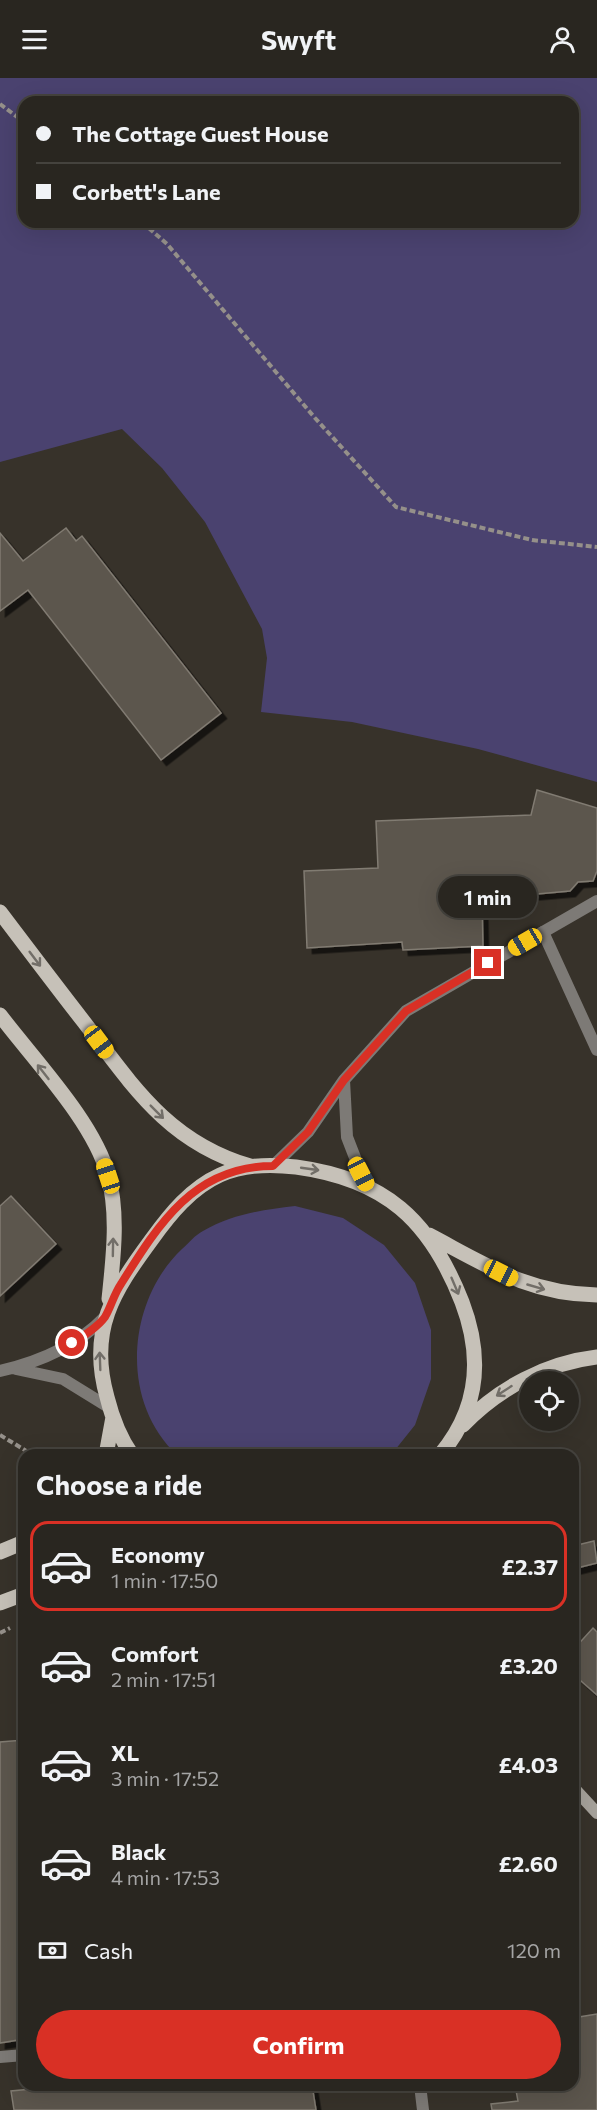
<!DOCTYPE html>
<meta charset="utf-8">
<style>
:root{--surface:#292620;--page:#312e29;--text:#f1f3f6;--muted:#a5a5a5;--line:#45433e;--accent:#d93025}
body{margin:0;font-family:Commissioner,sans-serif;background:var(--page);color:var(--text);height:100vh;display:flex;flex-direction:column;font-size:22px;white-space:nowrap}
*{box-sizing:border-box;margin:0}
p{font-size:20px;color:var(--muted)}
.icon{flex:none;width:33px;height:33px;fill:none;stroke:currentColor;stroke-width:2;stroke-linecap:round;stroke-linejoin:round}
.map{position:relative;flex:1;overflow:hidden}
.side{position:absolute;left:18px;top:1371px;width:561px;height:642px;display:flex;flex-direction:column;background:var(--surface);border-radius:18px;box-shadow:0 6px 24px #0002,0 0 0 2px var(--line)}
.side>*{flex:none}
.banner{position:absolute;left:18px;top:18px;width:561px;height:132px;border-radius:18px;box-shadow:0 6px 24px #0002,0 0 0 2px var(--line);display:grid;align-content:center;height:132px;padding:0 18px;background:var(--surface)}
.buttons{position:absolute;left:519px;top:1293px;display:grid;gap:12px}
.buttons a{display:grid;place-items:center;width:60px;height:60px;border-radius:50%;background:var(--surface);box-shadow:0 6px 24px #0002,0 0 0 2px var(--line);font-size:30px}
.end{position:absolute;width:27px;height:27px;margin:-14px;border:8px solid #d93025;background:#fff;box-shadow:0 0 0 3px #fff}
.from{border-radius:50%}
.bubble{position:absolute;height:42px;border-radius:21px;background:var(--surface);box-shadow:0 6px 24px #0002,0 0 0 2px var(--line);font-size:20px;font-weight:700;line-height:42px;text-align:center}
.car{position:absolute;width:18px;height:36px;margin:-18px -9px;border-radius:8px;box-shadow:0 0 4px 2px #0007;background:linear-gradient(#f5c518 24%,#345 0 40%,#f5c518 0 76%,#345 0 86%,#f5c518 0)}
.banner b{display:flex;align-items:center;gap:21px;height:57px;font-size:22px}
.banner b+b{border-top:2px solid var(--line)}
.banner i{width:15px;height:15px;background:var(--text)}
ul{padding:0;list-style:none}
li{display:flex;align-items:center;gap:18px;height:90px;margin:0 12px 9px;padding:0 6px;border:3px solid transparent;border-radius:18px}
li div{flex:1}
li b{display:block;font-size:22px}
li em{font-style:normal;font-weight:700}
li.selected{border-color:var(--accent)}
li>.icon{width:54px;height:54px;stroke-width:1.5}
h2{padding:0 18px;font-size:27px;line-height:72px}
.pay{display:flex;align-items:center;gap:15px;height:66px;padding:0 18px;font-size:22px}
.pay p{margin-inline-start:auto}
.button{display:flex;gap:12px;margin-top:auto;padding:12px 18px}
.button a{flex:1;height:69px;border-radius:36px;background:var(--accent);color:#fff;font-size:24px;font-weight:700;line-height:69px;text-align:center}
header{display:flex;justify-content:space-between;align-items:center;height:78px;padding:0 18px;background:var(--surface);font-size:27px;font-weight:700}
.map>svg:first-child{display:block}
.green{fill:#4a426f;fill-rule:evenodd}
.building{fill:#5c564d;stroke:#817b72;stroke-width:1.5;filter:url(#shadow)}
.lines{fill:none;stroke-linecap:round;stroke-linejoin:round}
.path{stroke:#95908a;stroke-width:4;stroke-dasharray:6 3;stroke-linecap:butt}
.service{stroke:#7d7a76;stroke-width:12}
.minor{stroke:#7d7a76;stroke-width:12}
.secondary{stroke:#a6a29b;stroke-width:12}
.primary{stroke:#c6c1b8;stroke-width:15}
.oneway{stroke:#726e68}
.route{stroke:#d93025;stroke-width:8}
</style>
<header><svg class="icon" aria-label="menu" viewBox="0 0 24 24"><path d="M4 6h16M4 12h16M4 18h16"/></svg>Swyft<svg class="icon" aria-label="person" viewBox="0 0 24 24"><circle cx="12" cy="8" r="4"/><path d="M4 21q1-7 8-7t8 7"/></svg></header>
<div class="map">
<svg width="597" height="2032" viewBox="0 0 597 2032">
<defs>
<filter id="shadow"><feDropShadow dx="5.5" dy="5.5" stdDeviation="0" flood-color="#0009"/></filter>
</defs>
<rect width="100%" height="100%" fill="#37322a"/>
<path class="green" d="M0 0H597V704L478 671 352 644 261 634 267 580 262 551 205 444 162 390 122 351 0 384ZM24 24H573V144H24Z
M295 1128 343 1140 384 1167 415 1205 431 1252V1301L415 1347 391 1377H177C119 1323 127 1223 182 1171 189 1165 195 1157 203 1153 232 1136 262 1132 295 1128Z"/>
<path class="building" d="M66 450 76 463 82 458 221 635 161 682 28 512 0 533V455L23 483Z
M537 712 597 730V793L593 803 578 804 570 813 482 821 483 868 403 872 402 864 307 870 304 793 378 790 376 743 531 737Z
M11 1118 56 1166 0 1218V1128Z
M594 1463 597 1485 573 1491V1468Z
M593 1550 597 1554V1617L573 1596V1572Z
M24 1662V1961L0 1965V1664Z
M597 1936V2032H492L491 2026 518 2023 515 2007H573V1940Z
M75 2007H312L316 2032H14L11 2013Z"/>
<g class="lines">
<path class="path" d="M0 26 24 44
M142 144 167 166 315 340 396 429 532 462 597 469
M0 1357 33 1377
M0 1555 10 1550"/>
<path class="service" d="M543 854 597 972
M0 1979 24 1977"/>
<path class="minor" d="M344 1002 347 1059 366 1108
M273 1088 308 1054 344 1002 406 933 597 823
M16 1291 63 1301 110 1330
M0 1293C39 1284 77 1268 105 1239
M420 2007 423 2032"/>
<path class="secondary" d="M573 1709 597 1735"/>
<path class="primary" d="M0 834C28 871 56 908 84 944 133 1008 168 1064 250 1088
M0 937C34 982 94 1044 108 1097 119 1136 113 1182 109 1221
M429 1157C488 1188 529 1216 597 1217
M463 1347C499 1310 546 1285 597 1279
M106 1377 113 1339
M132 1377C120 1360 112 1339 107 1319 88 1252 113 1214 152 1161 170 1136 191 1110 220 1097 244 1086 271 1086 296 1089 385 1101 430 1142 462 1224 483 1279 479 1331 440 1377
M0 1474 24 1464
M0 1525 24 1516"/>
</g>
<defs><path id="oneway-shaft" d="M-6 0H5M1.5-3L5.5 0L1.5 3" fill="none" stroke-width="1.6" stroke-linecap="round" stroke-linejoin="round" transform="scale(1.5)"/></defs>
<g class="oneway">
<use href="#oneway-shaft" transform="translate(35 881) rotate(53)"/>
<use href="#oneway-shaft" transform="translate(43 994) rotate(-128)"/>
<use href="#oneway-shaft" transform="translate(157 1034) rotate(45)"/>
<use href="#oneway-shaft" transform="translate(310 1091) rotate(8)"/>
<use href="#oneway-shaft" transform="translate(113 1169) rotate(-89)"/>
<use href="#oneway-shaft" transform="translate(455 1208) rotate(67)"/>
<use href="#oneway-shaft" transform="translate(536 1209) rotate(16)"/>
<use href="#oneway-shaft" transform="translate(100 1283) rotate(-92)"/>
<use href="#oneway-shaft" transform="translate(504 1313) rotate(147)"/>
</g>
<g class="lines">
<path class="route" d="M72 1265C83 1258 97 1250 105 1239 111 1229 114 1216 121 1206 159 1145 195 1088 273 1088L308 1054 344 1002 406 933 488 885"/>
</g>
</svg>
<div class="buttons">
<a><svg class="icon" aria-label="locate" viewBox="0 0 24 24"><circle cx="12" cy="12" r="6"/><path d="M12 2v4M12 18v4M2 12h4M18 12h4"/></svg></a>
</div>
<i class="end from" style="left:72px;top:1265px"></i>
<i class="end" style="left:488px;top:885px"></i>
<div class="bubble" style="left:438px;top:798px;width:99px">1 min</div>
<i class="car" style="left:525px;top:864px;rotate:240deg"></i>
<i class="car" style="left:99px;top:964px;rotate:143deg"></i>
<i class="car" style="left:361px;top:1096px;rotate:153deg"></i>
<i class="car" style="left:108px;top:1098px;rotate:342deg"></i>
<i class="car" style="left:501px;top:1195px;rotate:117deg"></i>
<div class="banner">
<b><i class="from"></i>The Cottage Guest House</b>
<b><i></i>Corbett's Lane</b>
</div>
<section class="side">
<h2>Choose a ride</h2>
<ul>
<li class="selected"><svg class="icon" aria-label="car" viewBox="0 0 24 24"><path d="M5 17H2v-5l4-1 3-4h7l3 4 3 1v5h-3M9 17h6M6 11h13"/><circle cx="7" cy="17" r="2"/><circle cx="17" cy="17" r="2"/></svg><div><b>Economy</b><p>1 min · 17:50</p></div><em>£2.37</em></li>
<li><svg class="icon" aria-label="car" viewBox="0 0 24 24"><path d="M5 17H2v-5l4-1 3-4h7l3 4 3 1v5h-3M9 17h6M6 11h13"/><circle cx="7" cy="17" r="2"/><circle cx="17" cy="17" r="2"/></svg><div><b>Comfort</b><p>2 min · 17:51</p></div><em>£3.20</em></li>
<li><svg class="icon" aria-label="car" viewBox="0 0 24 24"><path d="M5 17H2v-5l4-1 3-4h7l3 4 3 1v5h-3M9 17h6M6 11h13"/><circle cx="7" cy="17" r="2"/><circle cx="17" cy="17" r="2"/></svg><div><b>XL</b><p>3 min · 17:52</p></div><em>£4.03</em></li>
<li><svg class="icon" aria-label="car" viewBox="0 0 24 24"><path d="M5 17H2v-5l4-1 3-4h7l3 4 3 1v5h-3M9 17h6M6 11h13"/><circle cx="7" cy="17" r="2"/><circle cx="17" cy="17" r="2"/></svg><div><b>Black</b><p>4 min · 17:53</p></div><em>£2.60</em></li>
</ul>
<div class="pay"><svg class="icon" aria-label="cash" viewBox="0 0 24 24"><path d="M3 7h18v10H3z"/><circle cx="12" cy="12" r="2"/></svg>Cash<p>120 m</p></div>
<div class="button"><a>Confirm</a></div>
</section>
</div>
